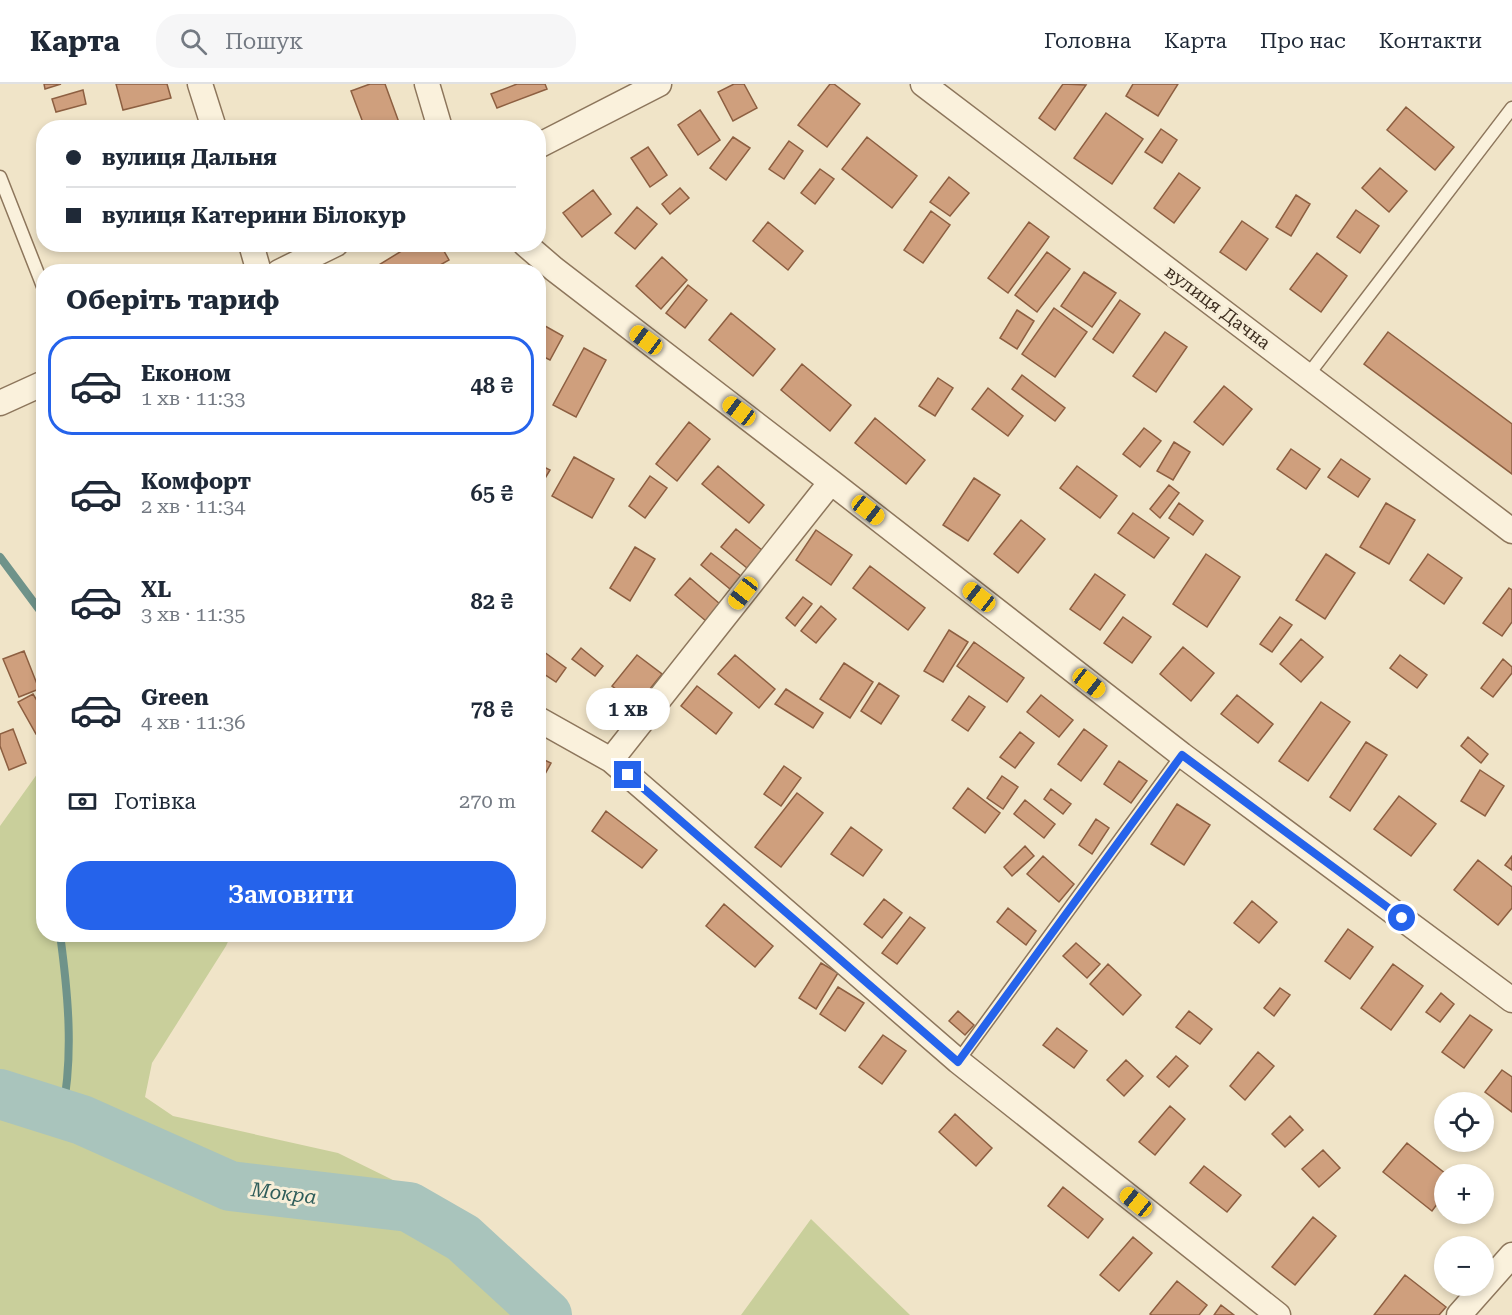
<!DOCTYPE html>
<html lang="uk">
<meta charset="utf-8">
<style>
:root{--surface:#fff;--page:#f6f6f7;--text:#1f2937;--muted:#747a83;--line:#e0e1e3;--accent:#2563eb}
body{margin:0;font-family:"Roboto Serif",serif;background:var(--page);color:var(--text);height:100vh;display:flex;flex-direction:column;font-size:22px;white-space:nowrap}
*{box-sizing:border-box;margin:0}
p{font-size:20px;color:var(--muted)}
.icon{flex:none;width:33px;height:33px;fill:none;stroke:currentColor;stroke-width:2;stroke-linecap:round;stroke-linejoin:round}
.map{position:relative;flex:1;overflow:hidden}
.panel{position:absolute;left:36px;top:180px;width:510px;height:678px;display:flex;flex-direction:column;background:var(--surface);border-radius:24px;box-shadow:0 3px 9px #0003}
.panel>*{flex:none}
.guide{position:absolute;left:36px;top:36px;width:510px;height:132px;border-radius:24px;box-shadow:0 3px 9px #0003;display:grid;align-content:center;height:132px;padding:0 30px;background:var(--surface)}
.tools{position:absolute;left:1434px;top:1008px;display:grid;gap:12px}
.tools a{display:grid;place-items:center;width:60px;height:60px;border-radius:50%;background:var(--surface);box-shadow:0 3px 9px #0003;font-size:30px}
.end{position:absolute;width:27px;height:27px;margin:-14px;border:8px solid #2563eb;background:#fff;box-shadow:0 0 0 3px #fff}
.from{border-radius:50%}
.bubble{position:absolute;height:42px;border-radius:21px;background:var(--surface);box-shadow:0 3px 9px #0003;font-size:20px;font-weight:600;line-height:42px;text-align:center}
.car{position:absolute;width:18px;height:36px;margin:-18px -9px;border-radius:8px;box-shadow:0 0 4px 2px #0007;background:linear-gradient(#f5c518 24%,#345 0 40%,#f5c518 0 76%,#345 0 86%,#f5c518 0)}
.guide b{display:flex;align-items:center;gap:21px;height:57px;font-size:22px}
.guide b+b{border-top:2px solid var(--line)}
.guide i{width:15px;height:15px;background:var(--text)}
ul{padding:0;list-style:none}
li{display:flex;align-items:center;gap:18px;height:99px;margin:0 12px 9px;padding:0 18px;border:3px solid transparent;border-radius:24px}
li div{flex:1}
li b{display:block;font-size:22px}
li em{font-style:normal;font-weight:600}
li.on{border-color:var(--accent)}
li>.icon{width:54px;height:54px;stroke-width:1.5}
h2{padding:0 30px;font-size:27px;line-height:72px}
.pay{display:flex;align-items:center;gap:15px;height:66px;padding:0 30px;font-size:22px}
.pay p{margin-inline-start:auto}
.button{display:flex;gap:12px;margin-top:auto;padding:12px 30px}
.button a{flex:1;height:69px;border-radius:24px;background:var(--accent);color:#fff;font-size:24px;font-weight:600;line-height:69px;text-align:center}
header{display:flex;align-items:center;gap:36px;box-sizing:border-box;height:84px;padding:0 30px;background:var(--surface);border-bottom:2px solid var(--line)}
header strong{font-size:28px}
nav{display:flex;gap:33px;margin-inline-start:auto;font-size:21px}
.search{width:420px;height:54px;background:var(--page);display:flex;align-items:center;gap:15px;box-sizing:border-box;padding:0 21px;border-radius:24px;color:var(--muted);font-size:22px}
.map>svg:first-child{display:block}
.green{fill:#c9cf9b}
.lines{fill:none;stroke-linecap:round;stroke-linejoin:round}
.stream{stroke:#6f938a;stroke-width:8}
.river{stroke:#a9c4bc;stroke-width:50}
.building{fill:#cf9f7d;stroke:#8d5f41;stroke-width:1.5}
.service-casing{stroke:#8d765c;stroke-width:15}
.minor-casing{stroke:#8d765c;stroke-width:27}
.service{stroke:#faf1dc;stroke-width:12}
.minor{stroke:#faf1dc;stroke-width:24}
.route{stroke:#2563eb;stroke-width:8}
.labels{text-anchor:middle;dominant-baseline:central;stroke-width:6;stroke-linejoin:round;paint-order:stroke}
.street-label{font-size:18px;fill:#3d2e20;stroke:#f7eed8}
.water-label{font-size:20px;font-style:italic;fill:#2f5d5a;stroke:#f7eed8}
</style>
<header>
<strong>Карта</strong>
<div class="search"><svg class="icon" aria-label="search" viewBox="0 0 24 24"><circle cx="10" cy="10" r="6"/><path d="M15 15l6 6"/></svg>Пошук</div>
<nav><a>Головна</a><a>Карта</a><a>Про нас</a><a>Контакти</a></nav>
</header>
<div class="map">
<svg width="1512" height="1231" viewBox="0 0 1512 1231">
<rect width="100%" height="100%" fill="#f0e4c8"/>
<path class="green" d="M40 686H43L44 850 231 851 226 862 152 979 145 1013 173 1032 338 1069 456 1127 566 1231H0V742Z
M811 1135 910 1231H741Z"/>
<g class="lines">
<path class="stream" d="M0 473 44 532
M60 850C68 909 74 971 62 1030"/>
<path class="river" d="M0 1010 82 1036 230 1102 409 1123 463 1154 547 1231"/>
</g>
<path class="building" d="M44 0H61L45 5Z
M116 0H167L171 14 123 26Z
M370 0H385L401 44H365L351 7Z
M517 0H545L547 5 497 24 491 10Z
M734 0H744L757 24 733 37 718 8Z
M830 0H834L860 20 827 63 798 41Z
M1063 0 1086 1 1055 46 1039 34Z
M1133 0H1178L1158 32 1126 12Z
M83 6 86 20 56 28 52 15Z
M1406 23 1454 63 1435 86 1387 46Z
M700 26 720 56 698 71 678 41Z
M1106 29 1143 55 1112 100 1074 74Z
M1161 45 1177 56 1162 79 1145 68Z
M733 53 750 64 726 96 710 84Z
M867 53 917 92 892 124 842 85Z
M789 57 803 67 784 95 769 85Z
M648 63 667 91 650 103 631 74Z
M1380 84 1407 107 1389 128 1362 104Z
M820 85 834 95 815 120 801 109Z
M1179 89 1200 104 1174 139 1154 124Z
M949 93 969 109 950 132 930 118Z
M680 104 689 114 670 130 662 120Z
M593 106 611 130 582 153 563 129Z
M1296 111 1310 120 1291 152 1276 143Z
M637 123 657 140 635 165 615 149Z
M1356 126 1379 142 1360 169 1337 153Z
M931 127 950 141 923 179 904 166Z
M1242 137 1268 155 1246 186 1220 168Z
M768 138 803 167 788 186 753 157Z
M1029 138 1049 153 1008 209 988 194Z
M413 160H440L449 176 428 188H380L377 182Z
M1047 168 1070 185 1037 228 1015 211Z
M1317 169 1347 192 1321 228 1290 205Z
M662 173 687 196 661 225 636 202Z
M1084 188 1116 209 1092 243 1061 222Z
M688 201 707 216 685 244 666 229Z
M1120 216 1140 230 1113 269 1093 255Z
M1054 224 1087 248 1055 293 1022 270Z
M1017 226 1034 237 1017 265 1000 254Z
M731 229 775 265 753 292 709 256Z
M538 238 563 252 550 276 538 270Z
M1165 248 1187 263 1156 308 1133 292Z
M1388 248 1512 340V390L1364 280Z
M584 264 606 276 576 333 553 321Z
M802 280 851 321 830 347 781 306Z
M1022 291 1065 324 1055 337 1012 305Z
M938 294 953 304 935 332 919 322Z
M1224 302 1252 325 1223 361 1194 338Z
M988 304 1023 332 1008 352 972 325Z
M875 334 925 376 906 400 855 359Z
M689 338 710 355 677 397 656 380Z
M1144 344 1161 357 1140 383 1123 370Z
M1174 358 1190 368 1173 396 1157 387Z
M1291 365 1320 385 1306 405 1277 385Z
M574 373 614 395 592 434 552 412Z
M1341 375 1370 395 1358 413 1328 393Z
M538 380 550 386 538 406Z
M718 382 764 421 749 439 702 400Z
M1077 382 1117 412 1100 434 1060 404Z
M650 392 667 404 645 434 629 422Z
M974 394 1000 411 968 457 943 441Z
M1169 401 1179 409 1160 434 1150 425Z
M1179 419 1203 437 1193 451 1169 434Z
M1386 419 1415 436 1389 480 1360 463Z
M1133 429 1169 454 1154 474 1118 449Z
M1021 436 1045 455 1018 489 994 470Z
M736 445 762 466 747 484 721 463Z
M816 446 852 471 831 501 796 476Z
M635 463 655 475 630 517 610 504Z
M711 469 741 492 730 505 701 481Z
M1206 470 1240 493 1207 543 1173 520Z
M1326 470 1355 489 1325 535 1296 516Z
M1428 470 1462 494 1444 520 1410 496Z
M870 482 925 524 908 546 853 504Z
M1095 490 1125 511 1100 546 1070 525Z
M690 494 720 520 706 537 675 511Z
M1509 504 1512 506V538L1502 552 1483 539Z
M803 513 812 520 795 542 786 534Z
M821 522 836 535 816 559 801 547Z
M1123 533 1151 553 1132 579 1104 559Z
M1280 533 1292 541 1272 568 1260 560Z
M949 546 968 558 943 598 924 587Z
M1301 555 1323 573 1301 598 1280 580Z
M974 558 1024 594 1007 618 957 582Z
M1183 563 1214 589 1191 617 1160 590Z
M581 564 603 582 595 592 572 575Z
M540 565 566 584 556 598 538 586Z
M24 567 39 605 19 613 3 575Z
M637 571 662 590 637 621 612 602Z
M735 571 775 605 759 624 718 590Z
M1400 571 1427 591 1417 604 1390 584Z
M1503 575 1512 583V589L1493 613 1481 604Z
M844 579 873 598 850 634 820 615Z
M879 599 899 612 881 640 861 627Z
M697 602 732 629 716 650 681 622Z
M786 605 823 629 813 644 775 620Z
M33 610 44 628V646L36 650 18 618Z
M1041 611 1073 636 1059 653 1027 628Z
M1237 611 1273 640 1258 659 1221 630Z
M969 612 985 623 968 647 952 636Z
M1321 618 1350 638 1308 697 1279 677Z
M13 645 26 679 9 686 0 662V650Z
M1084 645 1107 662 1081 697 1058 680Z
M1020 648 1034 659 1015 684 1000 673Z
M1468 653 1488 670 1481 679 1461 662Z
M1366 658 1387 671 1350 727 1330 713Z
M538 673 551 679 538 703Z
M1119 677 1147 697 1131 719 1104 700Z
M784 682 801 694 781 722 764 710Z
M1480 686 1504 702 1485 732 1461 717Z
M1002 692 1018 703 1003 725 987 714Z
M968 704 1000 729 985 749 953 724Z
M1051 705 1071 720 1063 730 1044 715Z
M797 709 823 729 781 783 755 763Z
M1399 712 1436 740 1411 772 1374 745Z
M1025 716 1055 740 1044 754 1014 730Z
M1177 720 1210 741 1184 781 1151 760Z
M606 727 657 766 642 784 592 747Z
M1096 735 1109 744 1092 770 1079 761Z
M851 743 882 766 863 792 831 770Z
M1025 762 1034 772 1012 792 1004 783Z
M1043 772 1074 800 1059 818 1027 790Z
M1512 772V786L1505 781Z
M1478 776 1512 803V824L1498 841 1454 806Z
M884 815 902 829 882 854 864 840Z
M1252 817 1277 838 1259 859 1234 839Z
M724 820 773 862 755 883 706 842Z
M1008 824 1036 847 1026 861 997 838Z
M910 833 925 844 897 880 882 869Z
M1348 845 1373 863 1350 895 1325 877Z
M1076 859 1100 880 1087 894 1063 872Z
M821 879 838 889 816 925 799 914Z
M1108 880 1141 911 1123 931 1090 900Z
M1393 880 1423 902 1391 946 1361 924Z
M838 903 864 919 845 947 820 930Z
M1280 904 1290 911 1274 932 1264 924Z
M1441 909 1454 920 1440 938 1426 928Z
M958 927 974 941 965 951 949 937Z
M1189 927 1212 945 1200 960 1176 943Z
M1470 931 1492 946 1464 984 1442 968Z
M1057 944 1087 967 1074 984 1043 961Z
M883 951 906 967 882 1000 859 983Z
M1258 968 1274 982 1245 1016 1230 1002Z
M1176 972 1188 982 1169 1003 1157 993Z
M1126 976 1143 992 1124 1012 1107 996Z
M1502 986 1512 993V1028L1485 1008Z
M1170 1022 1185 1035 1155 1071 1139 1058Z
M955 1030 992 1064 976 1082 939 1048Z
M1290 1032 1303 1046 1285 1063 1272 1050Z
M1407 1059 1446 1090H1444V1111L1432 1127 1383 1088Z
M1323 1066 1340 1084 1319 1103 1302 1085Z
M1204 1082 1241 1111 1227 1128 1190 1099Z
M1063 1103 1103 1135 1088 1154 1048 1122Z
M1313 1133 1336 1152 1295 1201 1272 1183Z
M1133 1153 1152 1169 1119 1207 1100 1191Z
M1405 1191 1446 1223 1439 1231H1374Z
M1177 1197 1207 1221 1199 1231H1152L1150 1230Z
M1221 1221 1234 1231H1214Z"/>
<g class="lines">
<g class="service-casing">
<path id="service" d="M0 93 44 205
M1308 291 1512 24
M958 977 1182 671"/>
</g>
<g class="minor-casing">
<path id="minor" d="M200 0 214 44
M427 0 440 44
M923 0 1512 447
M538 62 659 0
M251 160 259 188
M525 160 554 185 831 398 1182 671 1512 916
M279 188 336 160
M0 319 44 299
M538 635 611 676 958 977 1278 1231
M611 676 831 398
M1459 1231 1512 1171"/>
</g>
<use href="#service" class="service"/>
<use href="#minor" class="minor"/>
</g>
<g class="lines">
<path class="route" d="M628 691 958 978 1182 671 1402 834"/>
</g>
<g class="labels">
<g class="street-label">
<text transform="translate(1218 223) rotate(37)">вулиця Дачна</text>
</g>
<g class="water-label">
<text transform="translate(284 1109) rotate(7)">Мокра</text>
</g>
</g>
</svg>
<div class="tools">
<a><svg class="icon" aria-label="locate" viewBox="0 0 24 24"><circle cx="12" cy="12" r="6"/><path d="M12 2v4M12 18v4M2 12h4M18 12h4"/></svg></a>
<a>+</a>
<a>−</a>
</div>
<i class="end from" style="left:1402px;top:834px"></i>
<i class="end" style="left:628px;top:691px"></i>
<div class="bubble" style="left:586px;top:604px;width:84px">1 хв</div>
<i class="car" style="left:646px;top:256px;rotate:307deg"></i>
<i class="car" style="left:739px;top:327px;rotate:307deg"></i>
<i class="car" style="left:868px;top:426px;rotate:128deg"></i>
<i class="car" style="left:743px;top:509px;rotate:218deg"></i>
<i class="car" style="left:979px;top:513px;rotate:308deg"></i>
<i class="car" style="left:1089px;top:599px;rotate:128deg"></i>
<i class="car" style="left:1136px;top:1118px;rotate:309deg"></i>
<div class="guide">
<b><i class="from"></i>вулиця Дальня</b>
<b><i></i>вулиця Катерини Білокур</b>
</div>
<section class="panel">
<h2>Оберіть тариф</h2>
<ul>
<li class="on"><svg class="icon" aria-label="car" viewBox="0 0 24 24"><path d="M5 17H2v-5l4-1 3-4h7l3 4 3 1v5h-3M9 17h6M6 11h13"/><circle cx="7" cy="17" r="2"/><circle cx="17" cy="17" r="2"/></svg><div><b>Економ</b><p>1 хв · 11:33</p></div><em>48 ₴</em></li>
<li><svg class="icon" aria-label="car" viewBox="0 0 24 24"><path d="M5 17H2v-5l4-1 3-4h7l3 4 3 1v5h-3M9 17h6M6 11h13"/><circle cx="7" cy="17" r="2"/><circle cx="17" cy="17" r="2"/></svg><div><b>Комфорт</b><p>2 хв · 11:34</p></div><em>65 ₴</em></li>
<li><svg class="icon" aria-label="car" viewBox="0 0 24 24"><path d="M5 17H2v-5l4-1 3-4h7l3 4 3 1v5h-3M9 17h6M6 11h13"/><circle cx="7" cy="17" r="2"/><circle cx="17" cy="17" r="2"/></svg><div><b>XL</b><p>3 хв · 11:35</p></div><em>82 ₴</em></li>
<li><svg class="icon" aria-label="car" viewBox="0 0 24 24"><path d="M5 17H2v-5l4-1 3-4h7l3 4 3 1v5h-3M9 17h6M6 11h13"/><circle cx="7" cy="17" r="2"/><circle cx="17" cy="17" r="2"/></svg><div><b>Green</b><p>4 хв · 11:36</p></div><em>78 ₴</em></li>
</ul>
<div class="pay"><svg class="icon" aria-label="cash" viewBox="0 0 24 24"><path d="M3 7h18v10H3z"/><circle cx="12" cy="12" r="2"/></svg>Готівка<p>270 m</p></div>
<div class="button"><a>Замовити</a></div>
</section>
</div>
